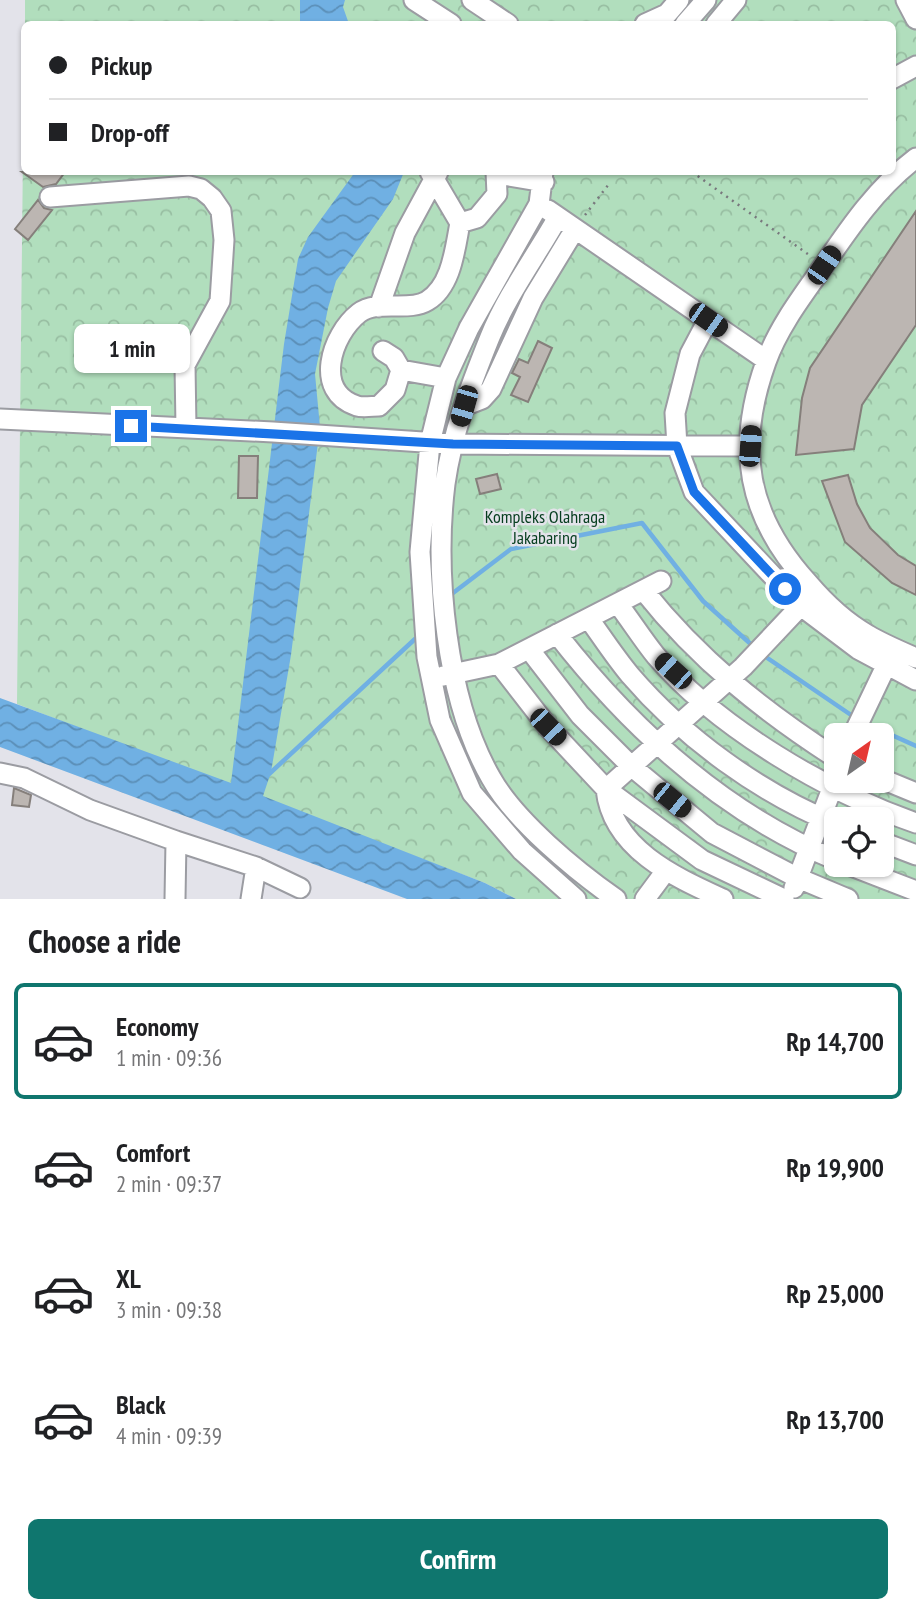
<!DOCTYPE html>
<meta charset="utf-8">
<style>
:root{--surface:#fff;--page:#f6f6f6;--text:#202124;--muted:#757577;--line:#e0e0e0;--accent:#0f766e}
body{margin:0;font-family:"PT Sans Narrow",sans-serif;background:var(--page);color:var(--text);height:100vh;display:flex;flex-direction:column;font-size:26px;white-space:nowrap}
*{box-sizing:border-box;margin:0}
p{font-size:23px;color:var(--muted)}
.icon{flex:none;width:38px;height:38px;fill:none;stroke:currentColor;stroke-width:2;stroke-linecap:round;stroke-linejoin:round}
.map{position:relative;height:899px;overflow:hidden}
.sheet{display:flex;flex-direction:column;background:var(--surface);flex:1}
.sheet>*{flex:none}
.hud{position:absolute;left:21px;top:21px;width:875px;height:154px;border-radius:10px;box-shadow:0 2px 5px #0004;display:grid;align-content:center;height:154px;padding:0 28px;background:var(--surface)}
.needle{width:46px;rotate:34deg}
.buttons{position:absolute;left:824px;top:723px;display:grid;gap:14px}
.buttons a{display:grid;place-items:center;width:70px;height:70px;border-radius:10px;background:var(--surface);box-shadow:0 2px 5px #0004;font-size:35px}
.end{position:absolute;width:32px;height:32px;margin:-16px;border:9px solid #1a73e8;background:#fff;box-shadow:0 0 0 4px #fff}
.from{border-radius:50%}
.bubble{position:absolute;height:49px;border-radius:10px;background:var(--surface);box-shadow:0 2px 5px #0004;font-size:23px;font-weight:600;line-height:49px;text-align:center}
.car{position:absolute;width:21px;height:42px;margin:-21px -10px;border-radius:9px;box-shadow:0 0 5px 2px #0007;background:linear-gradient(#222 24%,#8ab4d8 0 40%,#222 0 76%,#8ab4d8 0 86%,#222 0)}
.hud b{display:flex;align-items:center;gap:24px;height:66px;font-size:26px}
.hud b+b{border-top:2px solid var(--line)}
.hud i{width:18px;height:18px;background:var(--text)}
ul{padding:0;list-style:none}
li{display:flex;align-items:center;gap:21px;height:116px;margin:0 14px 10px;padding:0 14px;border:4px solid transparent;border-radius:10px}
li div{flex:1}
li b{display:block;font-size:26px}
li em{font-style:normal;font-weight:600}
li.current{border-color:var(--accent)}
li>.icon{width:63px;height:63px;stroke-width:1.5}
h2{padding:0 28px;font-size:32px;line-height:84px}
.primary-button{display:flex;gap:14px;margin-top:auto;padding:14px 28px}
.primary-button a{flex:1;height:80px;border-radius:10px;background:var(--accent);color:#fff;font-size:28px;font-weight:600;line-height:80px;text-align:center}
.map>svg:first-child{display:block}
.park{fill:url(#park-crowns);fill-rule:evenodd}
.water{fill:url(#water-waves)}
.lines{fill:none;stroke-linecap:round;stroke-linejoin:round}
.stream{stroke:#70b0e3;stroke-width:4.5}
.building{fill:#bcb6b2;stroke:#857f7b;stroke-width:2}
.minor-casing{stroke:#9b9ca2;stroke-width:23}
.path{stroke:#78787d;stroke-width:2.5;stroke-dasharray:2 5;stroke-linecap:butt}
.minor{stroke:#fff;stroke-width:19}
.route{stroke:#1a73e8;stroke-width:9}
.labels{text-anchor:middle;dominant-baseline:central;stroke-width:5;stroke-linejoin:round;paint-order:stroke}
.park-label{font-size:18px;fill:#053d1e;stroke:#e3e3ea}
</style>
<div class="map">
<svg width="916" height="899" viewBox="0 0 916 899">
<defs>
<pattern id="park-crowns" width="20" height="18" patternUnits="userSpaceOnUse" patternTransform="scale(1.75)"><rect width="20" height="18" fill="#b1debd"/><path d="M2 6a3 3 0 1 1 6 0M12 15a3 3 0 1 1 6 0" fill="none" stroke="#98bea2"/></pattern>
<pattern id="water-waves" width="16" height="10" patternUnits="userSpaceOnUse" patternTransform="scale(1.75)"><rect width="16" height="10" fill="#70b0e3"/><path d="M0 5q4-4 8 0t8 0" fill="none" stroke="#5b8fb8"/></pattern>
</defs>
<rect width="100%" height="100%" fill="#e3e3ea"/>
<path class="park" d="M25 0H916V899H516L485 883 17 704 24 60V172H892V24H25ZM836 735H882V780H836ZM836 819H882V864H836Z"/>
<path class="water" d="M300 0H345L343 7 349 24H300Z
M355 172H404L393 199 336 281 328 308 315 374 320 427 291 655 271 772 263 796 485 883 516 899H407L0 747V698L231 783 284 344 298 259 308 237Z"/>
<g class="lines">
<path class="stream" d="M453 593 511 549 642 523 703 601 754 647
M763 655 854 717
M865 723 916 746
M268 775 415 639"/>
</g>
<path class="building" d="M22 172H65L56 184 43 187Z
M38 200 44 208 52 210 28 240 15 229Z
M916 211V325L862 405 854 449 796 455 802 398 810 368Z
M538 341 552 348 528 402 511 395 520 377 512 373 519 359 528 363Z
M239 456H258L257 498H238Z
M497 474 501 489 480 494 476 479Z
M848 475 857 504 870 528 898 555 916 566V595L892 583 845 542 822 481Z
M14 788 31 795 29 807 12 805Z"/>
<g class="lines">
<g class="minor-casing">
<path id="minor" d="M414 0 451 24
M472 0 508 24
M906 0 916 19
M645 24 667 14 679 0
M685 24 706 0
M716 24 736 0
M892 79 916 66
M916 158C876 188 848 230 820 271 800 299 777 330 766 362 735 448 747 516 808 583 825 603 845 622 868 635 883 644 900 651 916 658
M543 172 539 204 469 328 446 378 430 443 420 552 427 657 440 720 472 793 522 851 576 899
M497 174 544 182
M50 197 189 186 201 189 212 198 221 211 224 240 220 301 185 365 186 428
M548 210 766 360
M558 217C536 256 507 295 490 337 471 384 452 433 445 484 434 573 446 700 491 778 515 821 576 871 616 899
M460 223 477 218 497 194 496 172
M379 307 405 233 438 172
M708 320 690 354 675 413 677 446 694 492 801 606 858 649 916 680
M383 351 394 358 401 370 395 390 379 406C373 406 363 408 357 406 313 392 331 335 359 313 377 299 409 312 427 301 452 286 455 248 460 223L430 172
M401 370 446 378
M464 406 482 399 491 389 533 298 575 229
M0 419 273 432 453 444 750 446
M661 581 499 664 548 727 606 789 702 860 784 899
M644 591C698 659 763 711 836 758
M618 604C631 621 643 640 656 656 718 728 827 792 916 823
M589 619C602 637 615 657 630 675 684 738 760 793 836 824
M557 634C632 730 723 813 836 860
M529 649 580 715 631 766 712 833 798 878 848 899
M443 676 499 664
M853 735 886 666
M0 773 24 778 90 810 176 841 175 899
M882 779 916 793
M176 841 256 867 300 888
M882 842 916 855
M846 864 916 891
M794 888 836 778
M251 899 256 867
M645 899 665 872
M723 899C675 877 612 849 606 789L743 667 809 597"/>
</g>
<path class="path" d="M629 172H632
M692 172 812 257
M585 215 609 184"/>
<use href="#minor" class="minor"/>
</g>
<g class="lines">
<path class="route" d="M131 426 453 444 677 446 694 492 785 589"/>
</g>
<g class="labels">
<g class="park-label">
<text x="545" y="516">Kompleks Olahraga<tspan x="545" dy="21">Jakabaring</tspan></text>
</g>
</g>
</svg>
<div class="buttons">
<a><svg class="needle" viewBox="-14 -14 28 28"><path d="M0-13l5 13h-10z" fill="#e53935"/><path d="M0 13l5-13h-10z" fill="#757577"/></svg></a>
<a><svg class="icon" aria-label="locate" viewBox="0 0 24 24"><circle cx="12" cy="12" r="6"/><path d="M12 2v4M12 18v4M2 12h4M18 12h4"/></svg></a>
</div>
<i class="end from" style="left:785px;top:589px"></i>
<i class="end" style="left:131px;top:426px"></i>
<div class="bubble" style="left:74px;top:324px;width:116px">1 min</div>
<i class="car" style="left:824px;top:265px;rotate:34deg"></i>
<i class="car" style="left:708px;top:320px;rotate:125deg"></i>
<i class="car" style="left:464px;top:406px;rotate:196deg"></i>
<i class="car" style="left:750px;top:446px;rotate:4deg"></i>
<i class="car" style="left:673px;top:671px;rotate:312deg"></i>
<i class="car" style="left:548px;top:727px;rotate:136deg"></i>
<i class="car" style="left:672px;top:800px;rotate:129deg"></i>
<div class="hud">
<b><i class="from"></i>Pickup</b>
<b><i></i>Drop-off</b>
</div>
</div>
<section class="sheet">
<h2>Choose a ride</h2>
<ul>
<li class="current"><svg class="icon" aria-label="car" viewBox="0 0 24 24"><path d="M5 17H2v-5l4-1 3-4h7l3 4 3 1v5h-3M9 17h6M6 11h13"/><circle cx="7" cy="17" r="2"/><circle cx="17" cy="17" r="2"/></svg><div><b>Economy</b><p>1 min · 09:36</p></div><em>Rp 14,700</em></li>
<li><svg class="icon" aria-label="car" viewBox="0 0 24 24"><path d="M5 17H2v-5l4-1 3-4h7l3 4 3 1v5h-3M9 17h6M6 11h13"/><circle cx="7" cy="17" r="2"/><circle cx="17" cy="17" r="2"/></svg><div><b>Comfort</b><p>2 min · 09:37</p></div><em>Rp 19,900</em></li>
<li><svg class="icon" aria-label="car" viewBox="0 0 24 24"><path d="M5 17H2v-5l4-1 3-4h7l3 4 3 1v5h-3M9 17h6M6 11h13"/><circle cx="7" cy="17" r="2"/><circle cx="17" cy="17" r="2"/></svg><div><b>XL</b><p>3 min · 09:38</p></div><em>Rp 25,000</em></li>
<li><svg class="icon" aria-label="car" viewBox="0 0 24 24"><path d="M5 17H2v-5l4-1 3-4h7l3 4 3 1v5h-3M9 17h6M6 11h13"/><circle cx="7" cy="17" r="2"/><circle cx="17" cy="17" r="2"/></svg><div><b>Black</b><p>4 min · 09:39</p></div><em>Rp 13,700</em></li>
</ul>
<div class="primary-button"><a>Confirm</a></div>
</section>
